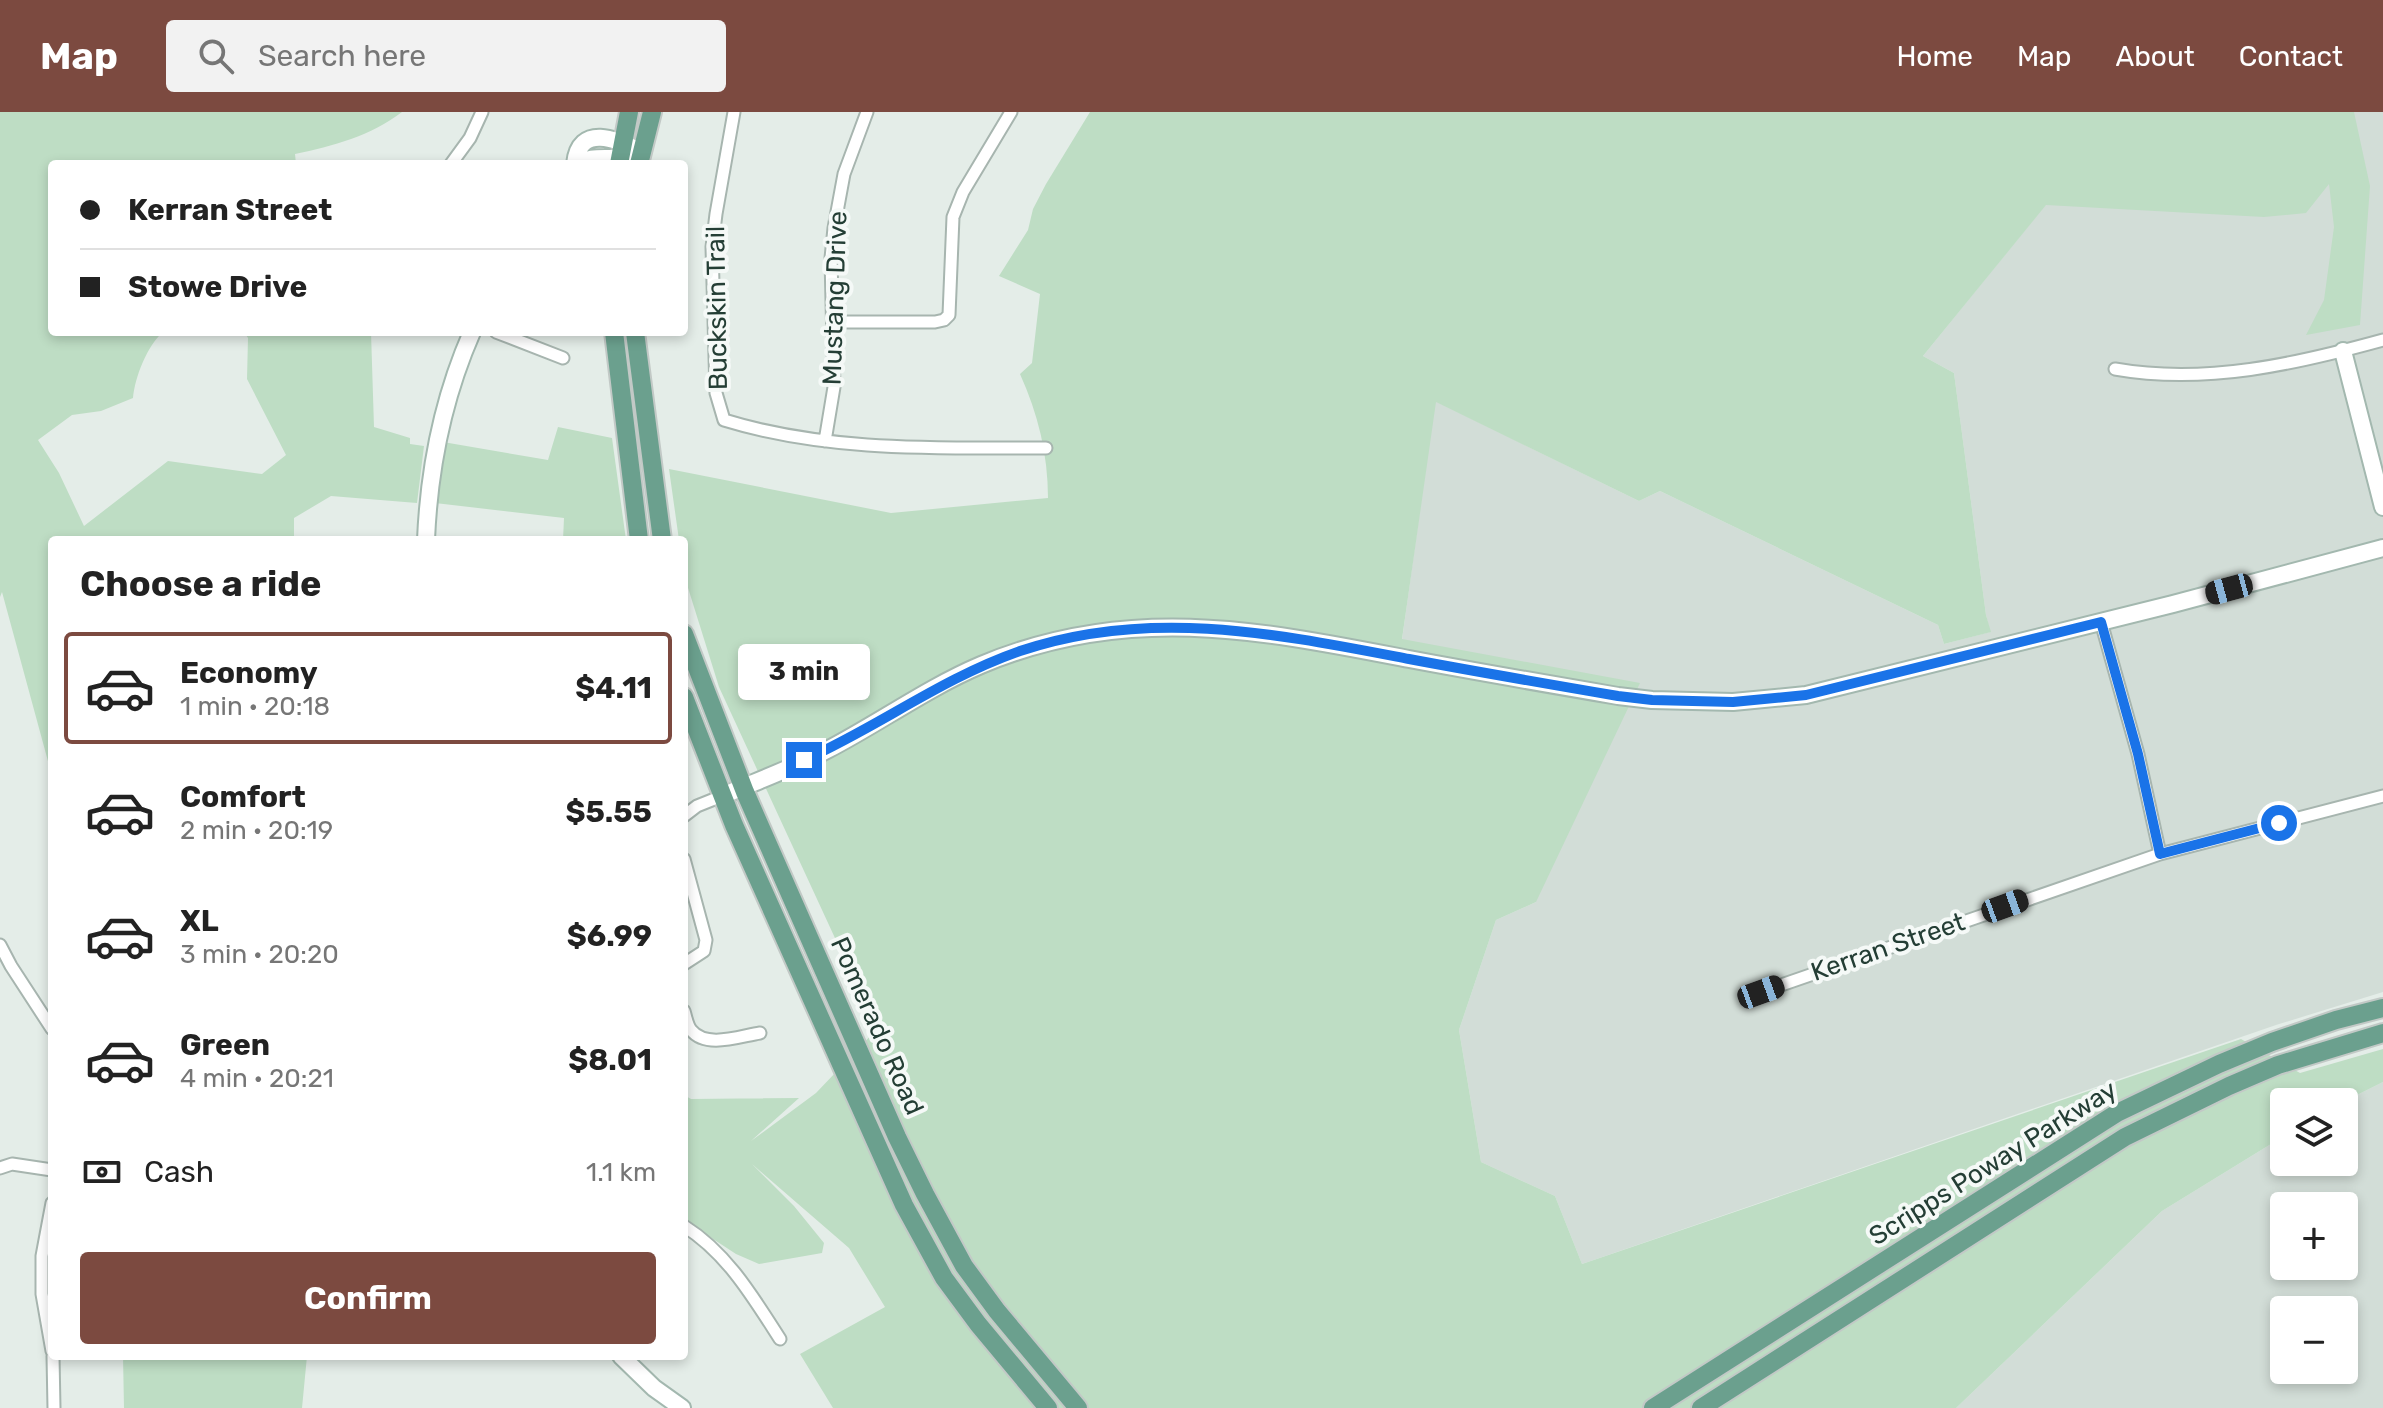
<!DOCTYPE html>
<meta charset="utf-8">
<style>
:root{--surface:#fff;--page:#f2f2f2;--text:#222;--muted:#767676;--line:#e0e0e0;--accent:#7c4a40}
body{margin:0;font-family:Rubik,sans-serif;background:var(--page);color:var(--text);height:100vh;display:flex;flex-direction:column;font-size:30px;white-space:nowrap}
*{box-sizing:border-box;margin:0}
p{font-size:26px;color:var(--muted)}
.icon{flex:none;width:44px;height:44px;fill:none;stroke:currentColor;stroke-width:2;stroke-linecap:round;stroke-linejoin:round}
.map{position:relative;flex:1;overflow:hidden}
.sheet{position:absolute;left:48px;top:424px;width:640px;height:824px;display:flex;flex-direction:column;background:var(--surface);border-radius:8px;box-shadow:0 4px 12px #0003}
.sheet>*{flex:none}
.top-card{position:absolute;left:48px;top:48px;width:640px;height:176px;border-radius:8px;box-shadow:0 4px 12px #0003;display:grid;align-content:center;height:176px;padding:0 32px;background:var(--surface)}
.controls{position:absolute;left:2270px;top:976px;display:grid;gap:16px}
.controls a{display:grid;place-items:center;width:88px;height:88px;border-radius:8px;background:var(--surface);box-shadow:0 4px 12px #0003;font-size:40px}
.end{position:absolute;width:36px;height:36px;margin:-18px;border:10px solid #1a73e8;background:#fff;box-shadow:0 0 0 4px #fff}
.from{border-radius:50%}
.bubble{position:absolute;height:56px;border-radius:8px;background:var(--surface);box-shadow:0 4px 12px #0003;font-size:26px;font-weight:700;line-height:56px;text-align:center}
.car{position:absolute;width:24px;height:48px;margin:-24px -12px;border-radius:10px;box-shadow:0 0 6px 2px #0007;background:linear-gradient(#222 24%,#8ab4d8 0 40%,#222 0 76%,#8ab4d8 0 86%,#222 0)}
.top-card b{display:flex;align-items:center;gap:28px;height:76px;font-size:30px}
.top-card b+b{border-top:2px solid var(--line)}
.top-card i{width:20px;height:20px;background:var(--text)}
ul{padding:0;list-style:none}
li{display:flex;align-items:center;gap:24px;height:112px;margin:0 16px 12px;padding:0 16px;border:4px solid transparent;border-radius:8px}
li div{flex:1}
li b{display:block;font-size:30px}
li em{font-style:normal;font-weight:700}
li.selected{border-color:var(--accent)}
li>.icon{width:72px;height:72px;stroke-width:1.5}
h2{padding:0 32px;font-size:36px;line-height:96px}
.pay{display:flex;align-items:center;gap:20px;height:88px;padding:0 32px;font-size:30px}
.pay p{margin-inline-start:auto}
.button{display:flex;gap:16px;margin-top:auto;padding:16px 32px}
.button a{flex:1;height:92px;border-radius:8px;background:var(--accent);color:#fff;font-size:32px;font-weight:700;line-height:92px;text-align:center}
header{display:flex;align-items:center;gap:48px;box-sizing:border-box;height:112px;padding:0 40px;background:var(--accent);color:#fff}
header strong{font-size:38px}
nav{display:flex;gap:44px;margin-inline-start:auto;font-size:28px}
.search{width:560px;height:72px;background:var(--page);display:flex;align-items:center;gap:20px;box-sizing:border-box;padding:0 28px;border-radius:8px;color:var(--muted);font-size:30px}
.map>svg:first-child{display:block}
.built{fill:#d2ddd7;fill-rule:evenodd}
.green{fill:#beddc4}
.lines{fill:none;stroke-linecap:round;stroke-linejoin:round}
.street-casing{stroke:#a7b5af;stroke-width:15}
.secondary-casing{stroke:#a3b8af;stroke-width:20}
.primary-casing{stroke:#c2c9c6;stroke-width:22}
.street{stroke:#fff;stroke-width:11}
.secondary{stroke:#fff;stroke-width:16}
.primary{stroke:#6ba08e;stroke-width:18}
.route{stroke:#1a73e8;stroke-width:10}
.labels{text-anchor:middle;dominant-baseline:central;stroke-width:8;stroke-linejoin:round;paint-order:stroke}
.street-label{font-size:26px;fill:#243e35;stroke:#f5f9f7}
</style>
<header>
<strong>Map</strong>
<div class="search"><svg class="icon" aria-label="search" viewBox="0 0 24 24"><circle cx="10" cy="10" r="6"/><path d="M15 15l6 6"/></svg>Search here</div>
<nav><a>Home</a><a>Map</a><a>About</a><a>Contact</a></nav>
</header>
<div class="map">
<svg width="2383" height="1296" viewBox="0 0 2383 1296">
<rect width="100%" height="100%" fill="#e4ede8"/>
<path class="built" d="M2286 0H2383V880L2276 913 1582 1152 1555 1084 1481 1050 1459 918 1496 808 1536 790 1402 528 1435 289 1639 389 1660 379 1938 513 1944 532 1990 520 1986 503 1954 261 1923 244 2089 39Z
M2383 970V1296H1956L2162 1099 2284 1024V1050H2344L2343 990ZM2284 1094H2344V1154H2284ZM2284 1198H2344V1258H2284Z"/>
<path class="green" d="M0 0H402C371 24 333 34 295 42L296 52H52V220H163C147 234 135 265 133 286L101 299 72 303 38 328 59 361 84 414 168 349 262 362 286 343 247 267 248 226 244 220H371L374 315 410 326V332L424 334 417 391 331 384 294 406V428H52V664L2 480 0 485Z
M1090 0H2354L2370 74 2360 213 2306 223 2324 188 2334 115 2329 72 2306 101 2264 105 2046 93 1923 244 1954 261 1986 503 1991 520 1944 532 1938 513 1660 379 1639 389 1436 290 1402 527 1640 571 1536 790 1496 808 1459 918 1481 1050 1555 1084 1582 1152 2241 927 2300 961 2383 937V970L2343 990H2284V1024L2162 1099 1956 1296H833L800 1242 885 1195 849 1136 752 1052 794 1094 824 1131 822 1141 759 1152 736 1142 684 1108V983L691 987 799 986 751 1029 816 981 877 917 719 575 684 463V428H679L669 357 891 401 1048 386C1048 342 1038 302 1020 262L1032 251 1040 182 999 164 1028 118 1033 97 1046 72Z
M558 315 612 326 626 428H563L564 406 435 391 443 330 548 348Z
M123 1244H307L302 1296H124Z"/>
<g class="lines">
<g class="street-casing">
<path id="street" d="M734 0 716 102 712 135 716 281 724 308C828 340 938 336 1046 336
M451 52 470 26 482 0
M834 210H935L944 208 949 203 953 105 963 80 1011 0
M496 220 563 246
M2115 257C2205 273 2296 252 2383 228
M825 329 834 275 831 146 834 116 844 62 867 0
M2101 510 2138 642 2160 742
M684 704 697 694 722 684
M684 747 706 828 704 839 684 852
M0 833 11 854 52 917
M1761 880 2160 742 2383 684
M684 899C686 905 687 913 691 918 706 937 740 924 760 921
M0 1056 12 1052 52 1058
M52 1091 42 1144V1182L52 1239
M684 1114C727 1141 753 1185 780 1227
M53 1244 54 1296"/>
</g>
<g class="secondary-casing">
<path id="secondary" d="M575 52C579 11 617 27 641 40
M575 52C597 41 610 50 631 43
M2343 239 2383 395
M426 428C429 356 443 286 472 220
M722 684C757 669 793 656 827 638 879 611 927 576 981 553 1128 491 1259 518 1409 547 1478 560 1548 572 1618 584L1652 588 1733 590 1806 583 2173 492 2383 436
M621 1244 654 1276 682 1296"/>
</g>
<g class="primary-casing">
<path id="primary" d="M619 52 629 0
M639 52 652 0
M614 220 639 428
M635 220 662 428
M684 522 745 680 897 1025 925 1082 964 1154 997 1199 1078 1296
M684 585 734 713 904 1093 944 1166 978 1212 1048 1296
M1653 1296 2117 1001 2219 952 2272 930 2336 908 2383 896
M1701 1296 2125 1025 2229 974 2278 953 2383 921"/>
</g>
<use href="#street" class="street"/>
<use href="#secondary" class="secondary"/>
<use href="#primary" class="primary"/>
</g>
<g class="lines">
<path class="route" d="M804 648C878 615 942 566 1020 539 1150 495 1278 522 1409 547 1478 560 1548 572 1618 584L1652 588 1733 590 1806 583 2101 510 2138 642 2160 742 2279 711"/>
</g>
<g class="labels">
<g class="street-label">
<text transform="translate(835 186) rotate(-88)">Mustang Drive</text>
<text transform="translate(717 196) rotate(-91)">Buckskin Trail</text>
<text transform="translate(1888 835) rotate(-19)">Kerran Street</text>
<text transform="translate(877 914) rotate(66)">Pomerado Road</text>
<text transform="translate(1993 1051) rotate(-32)">Scripps Poway Parkway</text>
</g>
</g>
</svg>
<div class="controls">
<a><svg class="icon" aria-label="layers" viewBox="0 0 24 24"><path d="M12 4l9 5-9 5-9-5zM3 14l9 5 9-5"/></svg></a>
<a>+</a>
<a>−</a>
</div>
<i class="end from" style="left:2279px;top:711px"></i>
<i class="end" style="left:804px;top:648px"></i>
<div class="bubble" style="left:738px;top:532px;width:132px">3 min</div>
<i class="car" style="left:2229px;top:477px;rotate:255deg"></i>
<i class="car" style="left:2005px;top:794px;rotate:70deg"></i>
<i class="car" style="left:1761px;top:880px;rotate:70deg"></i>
<div class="top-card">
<b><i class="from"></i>Kerran Street</b>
<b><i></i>Stowe Drive</b>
</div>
<section class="sheet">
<h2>Choose a ride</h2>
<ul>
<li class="selected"><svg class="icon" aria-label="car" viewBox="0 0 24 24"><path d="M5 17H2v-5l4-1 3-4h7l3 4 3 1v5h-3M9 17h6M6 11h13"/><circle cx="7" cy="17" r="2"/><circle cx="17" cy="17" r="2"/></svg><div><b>Economy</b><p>1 min · 20:18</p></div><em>$4.11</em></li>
<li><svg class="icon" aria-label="car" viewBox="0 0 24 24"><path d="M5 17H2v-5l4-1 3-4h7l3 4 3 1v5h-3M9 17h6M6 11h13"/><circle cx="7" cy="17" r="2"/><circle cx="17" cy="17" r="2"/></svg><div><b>Comfort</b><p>2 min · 20:19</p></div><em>$5.55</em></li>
<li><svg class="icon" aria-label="car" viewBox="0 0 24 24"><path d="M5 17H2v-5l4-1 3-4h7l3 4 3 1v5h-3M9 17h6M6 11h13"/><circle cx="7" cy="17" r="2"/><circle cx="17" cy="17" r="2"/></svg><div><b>XL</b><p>3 min · 20:20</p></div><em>$6.99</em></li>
<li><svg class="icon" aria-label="car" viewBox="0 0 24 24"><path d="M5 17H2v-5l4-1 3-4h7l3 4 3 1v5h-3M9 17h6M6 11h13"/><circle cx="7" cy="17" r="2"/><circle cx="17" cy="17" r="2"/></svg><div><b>Green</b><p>4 min · 20:21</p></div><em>$8.01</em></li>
</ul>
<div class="pay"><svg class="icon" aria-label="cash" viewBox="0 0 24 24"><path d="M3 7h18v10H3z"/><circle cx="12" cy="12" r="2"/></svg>Cash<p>1.1 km</p></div>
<div class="button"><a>Confirm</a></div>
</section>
</div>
